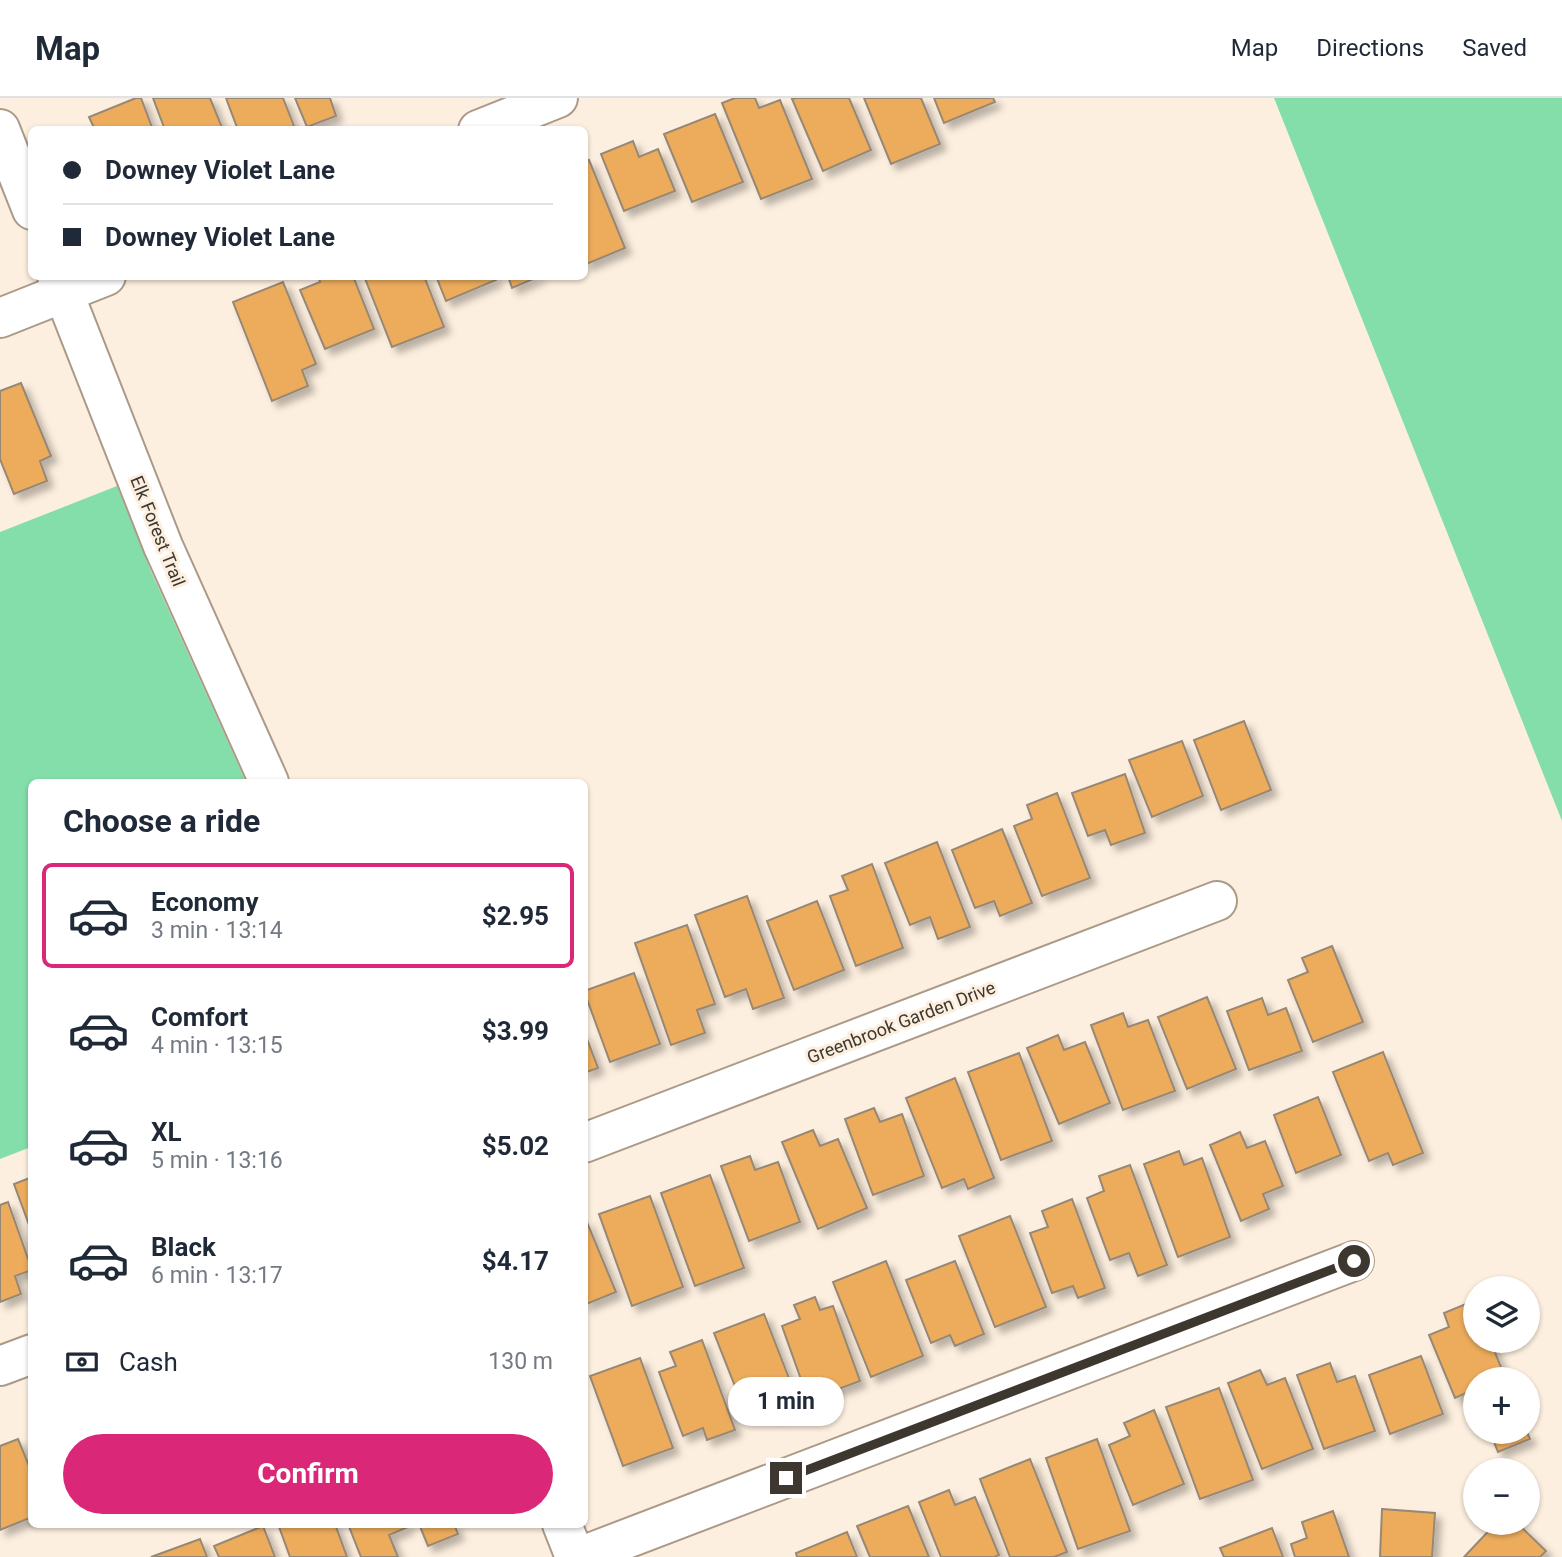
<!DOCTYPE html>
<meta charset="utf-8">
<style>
:root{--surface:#fff;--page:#f6f6f7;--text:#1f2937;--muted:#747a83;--line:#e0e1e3;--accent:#db2777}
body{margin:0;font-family:Roboto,sans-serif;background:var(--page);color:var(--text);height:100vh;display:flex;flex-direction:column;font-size:26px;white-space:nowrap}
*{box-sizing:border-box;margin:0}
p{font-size:23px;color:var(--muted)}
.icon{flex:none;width:38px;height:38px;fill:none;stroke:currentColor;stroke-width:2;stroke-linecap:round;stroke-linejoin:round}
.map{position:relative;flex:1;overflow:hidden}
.panel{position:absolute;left:28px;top:681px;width:560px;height:749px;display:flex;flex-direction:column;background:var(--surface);border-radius:10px;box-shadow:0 2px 5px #0004}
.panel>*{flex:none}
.top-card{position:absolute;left:28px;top:28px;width:560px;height:154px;border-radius:10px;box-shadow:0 2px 5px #0004;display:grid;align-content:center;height:154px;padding:0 35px;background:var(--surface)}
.tools{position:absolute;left:1463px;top:1178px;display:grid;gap:14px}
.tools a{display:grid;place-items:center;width:77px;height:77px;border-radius:50%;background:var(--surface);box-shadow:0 2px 5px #0004;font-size:35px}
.end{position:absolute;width:32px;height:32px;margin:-16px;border:9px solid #3d372f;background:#fff;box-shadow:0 0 0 4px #fff}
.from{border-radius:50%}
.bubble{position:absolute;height:49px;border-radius:24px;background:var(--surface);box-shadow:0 2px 5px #0004;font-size:23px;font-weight:700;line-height:49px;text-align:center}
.top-card b{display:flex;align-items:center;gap:24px;height:66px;font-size:26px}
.top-card b+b{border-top:2px solid var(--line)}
.top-card i{width:18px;height:18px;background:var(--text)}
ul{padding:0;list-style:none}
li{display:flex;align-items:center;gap:21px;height:105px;margin:0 14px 10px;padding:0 21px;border:4px solid transparent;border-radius:10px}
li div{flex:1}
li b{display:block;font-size:26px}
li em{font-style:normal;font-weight:700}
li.selected{border-color:var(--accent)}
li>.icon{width:63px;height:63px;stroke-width:1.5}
h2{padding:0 35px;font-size:32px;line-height:84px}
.pay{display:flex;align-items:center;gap:18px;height:77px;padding:0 35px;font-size:26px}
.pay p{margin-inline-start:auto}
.action{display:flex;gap:14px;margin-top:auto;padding:14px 35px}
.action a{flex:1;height:80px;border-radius:42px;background:var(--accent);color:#fff;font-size:28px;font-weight:700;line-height:80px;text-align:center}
header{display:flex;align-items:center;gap:42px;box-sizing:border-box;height:98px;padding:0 35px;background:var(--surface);border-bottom:2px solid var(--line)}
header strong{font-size:33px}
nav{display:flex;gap:38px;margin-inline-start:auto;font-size:24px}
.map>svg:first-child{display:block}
.green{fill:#84deaa}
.building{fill:#edac5b;stroke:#978775;stroke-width:2;filter:url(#shadow)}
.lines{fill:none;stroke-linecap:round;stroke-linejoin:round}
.street-casing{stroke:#ab9a88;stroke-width:42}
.street{stroke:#fff;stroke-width:38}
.route{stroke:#3d372f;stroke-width:9}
.labels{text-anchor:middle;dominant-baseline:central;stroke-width:6;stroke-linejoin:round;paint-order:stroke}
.street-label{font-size:18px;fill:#3d372f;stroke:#fdefdf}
</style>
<header>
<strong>Map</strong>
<nav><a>Map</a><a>Directions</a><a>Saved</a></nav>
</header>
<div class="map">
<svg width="1562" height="1459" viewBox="0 0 1562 1459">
<defs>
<filter id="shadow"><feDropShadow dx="6" dy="6" stdDeviation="3.5" flood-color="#0004"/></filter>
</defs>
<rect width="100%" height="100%" fill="#fdefdf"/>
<path class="green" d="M1274 0H1562V723Z
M117 388 150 471 246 684H32L31 1049 0 1061V434Z"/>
<path class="building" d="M136 0H141L153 32H95L89 19Z
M153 0H210L223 32H165Z
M226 0H283L294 28 286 32H238Z
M295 0H330L336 18 307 29Z
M735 0H755L759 10 780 2 812 81 761 101 722 5Z
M796 0H849L871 52 823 73 792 1Z
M864 0H921L940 46 891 66Z
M934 0H993L995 4 944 25Z
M715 16 743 84 692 104 664 36Z
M633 43 639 59 658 51 675 93 624 113 601 56Z
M589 62 625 150 584 167V63Z
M318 178H353L374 231 325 251 300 192 320 184Z
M364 178H424L444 229 392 249Z
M436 178H495L496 182 446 203Z
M508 178H540L512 190Z
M283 184 316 266 302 272 308 288 272 303 233 204Z
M21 285 51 358 40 363 47 383 14 396 0 361V293Z
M1244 623 1271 692 1221 712 1194 642Z
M1182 643 1203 698 1152 719 1129 662Z
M1125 676 1145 735 1111 747 1105 732 1088 738 1072 695Z
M1057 695 1090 780 1042 798 1014 728 1032 721 1027 707Z
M1002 731 1032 805 1000 818 994 803 975 810 952 752Z
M937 744 970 829 938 841 930 819 910 827 885 765Z
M872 766 903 850 856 868 830 798 848 792 842 778Z
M747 798 784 900 753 911 746 891 725 899 695 817Z
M817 803 844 872 794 892 767 823Z
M687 827 715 906 697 912 705 935 671 947 635 845Z
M1332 848 1363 924 1313 944 1288 882 1308 874 1302 860Z
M634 875 660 946 610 964 584 893Z
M1207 899 1236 971 1187 991 1158 919Z
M1262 900 1268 917 1286 910 1302 953 1249 972 1227 913Z
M1123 915 1128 929 1148 922 1175 993 1123 1012 1091 927Z
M584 933 598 970 584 975Z
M1058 937 1064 952 1085 944 1110 1005 1059 1026 1027 950Z
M1383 954 1423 1055 1393 1067 1388 1055 1369 1063 1333 974Z
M1019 955 1052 1043 1001 1062 968 974Z
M955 980 994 1080 968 1091 964 1081 942 1090 906 1000Z
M1318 999 1341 1057 1296 1075 1274 1017Z
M874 1010 880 1024 902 1016 924 1078 873 1097 845 1021Z
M813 1032 820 1048 838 1041 867 1110 818 1131 782 1044Z
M1240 1034 1247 1050 1265 1043 1283 1088 1263 1096 1269 1111 1241 1123 1210 1047Z
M1179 1053 1184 1067 1202 1060 1230 1139 1178 1159 1144 1066Z
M750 1058 755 1072 778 1064 800 1124 749 1143 721 1068Z
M1130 1067 1167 1167 1138 1178 1129 1155 1110 1162 1087 1100 1104 1093 1099 1078Z
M710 1077 744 1170 695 1188 661 1095Z
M32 1079V1135L14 1086Z
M650 1098 683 1189 632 1208 599 1116Z
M1072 1101 1105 1190 1078 1200 1073 1188 1052 1195 1030 1135 1048 1129 1042 1113Z
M8 1104 32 1172 15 1178 21 1196 0 1204V1107Z
M1010 1118 1046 1209 995 1229 959 1138Z
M586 1122 616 1194 584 1207V1123Z
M886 1163 923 1258 871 1279 833 1184Z
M955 1163 984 1236 955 1248 950 1237 931 1245 906 1182Z
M815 1199 820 1212 833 1208 860 1283 828 1295 823 1280 803 1287 782 1228 800 1221 794 1207Z
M1473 1203 1475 1208V1242H1490L1505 1279 1475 1281V1291L1455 1300 1429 1237 1449 1229 1444 1215Z
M764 1216 799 1306 769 1318 766 1308 746 1316 714 1235Z
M702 1242 735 1332 707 1342 703 1330 683 1338 659 1274 676 1268 670 1254Z
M1421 1258 1443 1316 1390 1336 1369 1277Z
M640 1260 673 1350 623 1368 590 1278Z
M1330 1265 1337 1284 1355 1278 1375 1333 1324 1351 1297 1277Z
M1260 1272 1267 1287 1285 1280 1313 1351 1262 1371 1228 1285Z
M1219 1290 1253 1382 1200 1401 1166 1309Z
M1154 1312 1184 1386 1133 1407 1109 1347 1130 1338 1124 1325Z
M1490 1334H1527L1530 1341 1498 1354Z
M18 1341 32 1375V1419L0 1432V1348Z
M1097 1341 1130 1433 1078 1451 1046 1360Z
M1030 1361 1067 1454 1054 1459H1010L980 1381Z
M949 1392 955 1407 975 1399 999 1457 994 1459H941L919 1404Z
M908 1408 929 1459H870L857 1428Z
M1382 1411 1435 1415 1432 1459H1380Z
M1333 1413 1349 1459H1295L1291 1446 1307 1440 1302 1424Z
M1497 1424H1516L1546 1453 1540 1459H1464Z
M278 1426H335L347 1459H290Z
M348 1426H407L408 1429 389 1437 398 1459H361Z
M419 1426H454L458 1436 428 1448Z
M263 1428 275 1459H219L214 1448Z
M1272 1430 1283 1459H1224L1220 1450Z
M847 1434 857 1459H797L796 1455Z
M200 1441 207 1459H151Z"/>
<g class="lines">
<g class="street-casing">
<path id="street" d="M0 31 32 112
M478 32 558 0
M57 178 163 448 269 684
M0 220 106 178
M584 1045 1217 803
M0 1268 32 1256
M562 1426 575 1459
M579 1459 1354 1163"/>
</g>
<use href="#street" class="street"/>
</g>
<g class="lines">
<path class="route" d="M786 1380 1354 1163"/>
</g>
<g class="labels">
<g class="street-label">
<text transform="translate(158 433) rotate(68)">Elk Forest Trail</text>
<text transform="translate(901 924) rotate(-21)">Greenbrook Garden Drive</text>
</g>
</g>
</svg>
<div class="tools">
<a><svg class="icon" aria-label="layers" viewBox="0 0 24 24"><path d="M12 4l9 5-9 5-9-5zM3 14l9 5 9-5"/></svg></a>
<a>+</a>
<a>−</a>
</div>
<i class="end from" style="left:1354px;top:1163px"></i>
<i class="end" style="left:786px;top:1380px"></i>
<div class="bubble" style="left:728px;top:1279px;width:116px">1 min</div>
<div class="top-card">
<b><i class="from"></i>Downey Violet Lane</b>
<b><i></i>Downey Violet Lane</b>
</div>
<section class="panel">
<h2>Choose a ride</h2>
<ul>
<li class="selected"><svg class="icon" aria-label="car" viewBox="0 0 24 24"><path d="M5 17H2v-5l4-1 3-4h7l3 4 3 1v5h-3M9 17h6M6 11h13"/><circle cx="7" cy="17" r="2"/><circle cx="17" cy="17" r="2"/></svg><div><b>Economy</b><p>3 min · 13:14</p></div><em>$2.95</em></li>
<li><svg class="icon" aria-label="car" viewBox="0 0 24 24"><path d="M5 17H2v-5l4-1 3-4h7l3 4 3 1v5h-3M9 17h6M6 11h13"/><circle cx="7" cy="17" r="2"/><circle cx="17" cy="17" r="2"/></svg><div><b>Comfort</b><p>4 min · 13:15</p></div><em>$3.99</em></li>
<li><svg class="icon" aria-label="car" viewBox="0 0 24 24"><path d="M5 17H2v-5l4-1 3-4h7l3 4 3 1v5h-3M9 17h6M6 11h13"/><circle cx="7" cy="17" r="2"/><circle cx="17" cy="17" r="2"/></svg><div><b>XL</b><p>5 min · 13:16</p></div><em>$5.02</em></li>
<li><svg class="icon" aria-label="car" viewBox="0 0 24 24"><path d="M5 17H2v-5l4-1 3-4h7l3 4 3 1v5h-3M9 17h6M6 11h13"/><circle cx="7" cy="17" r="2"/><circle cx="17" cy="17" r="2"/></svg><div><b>Black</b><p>6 min · 13:17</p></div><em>$4.17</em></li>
</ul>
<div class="pay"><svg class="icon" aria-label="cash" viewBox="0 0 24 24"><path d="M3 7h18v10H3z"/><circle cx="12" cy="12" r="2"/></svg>Cash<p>130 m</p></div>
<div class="action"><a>Confirm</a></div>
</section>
</div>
